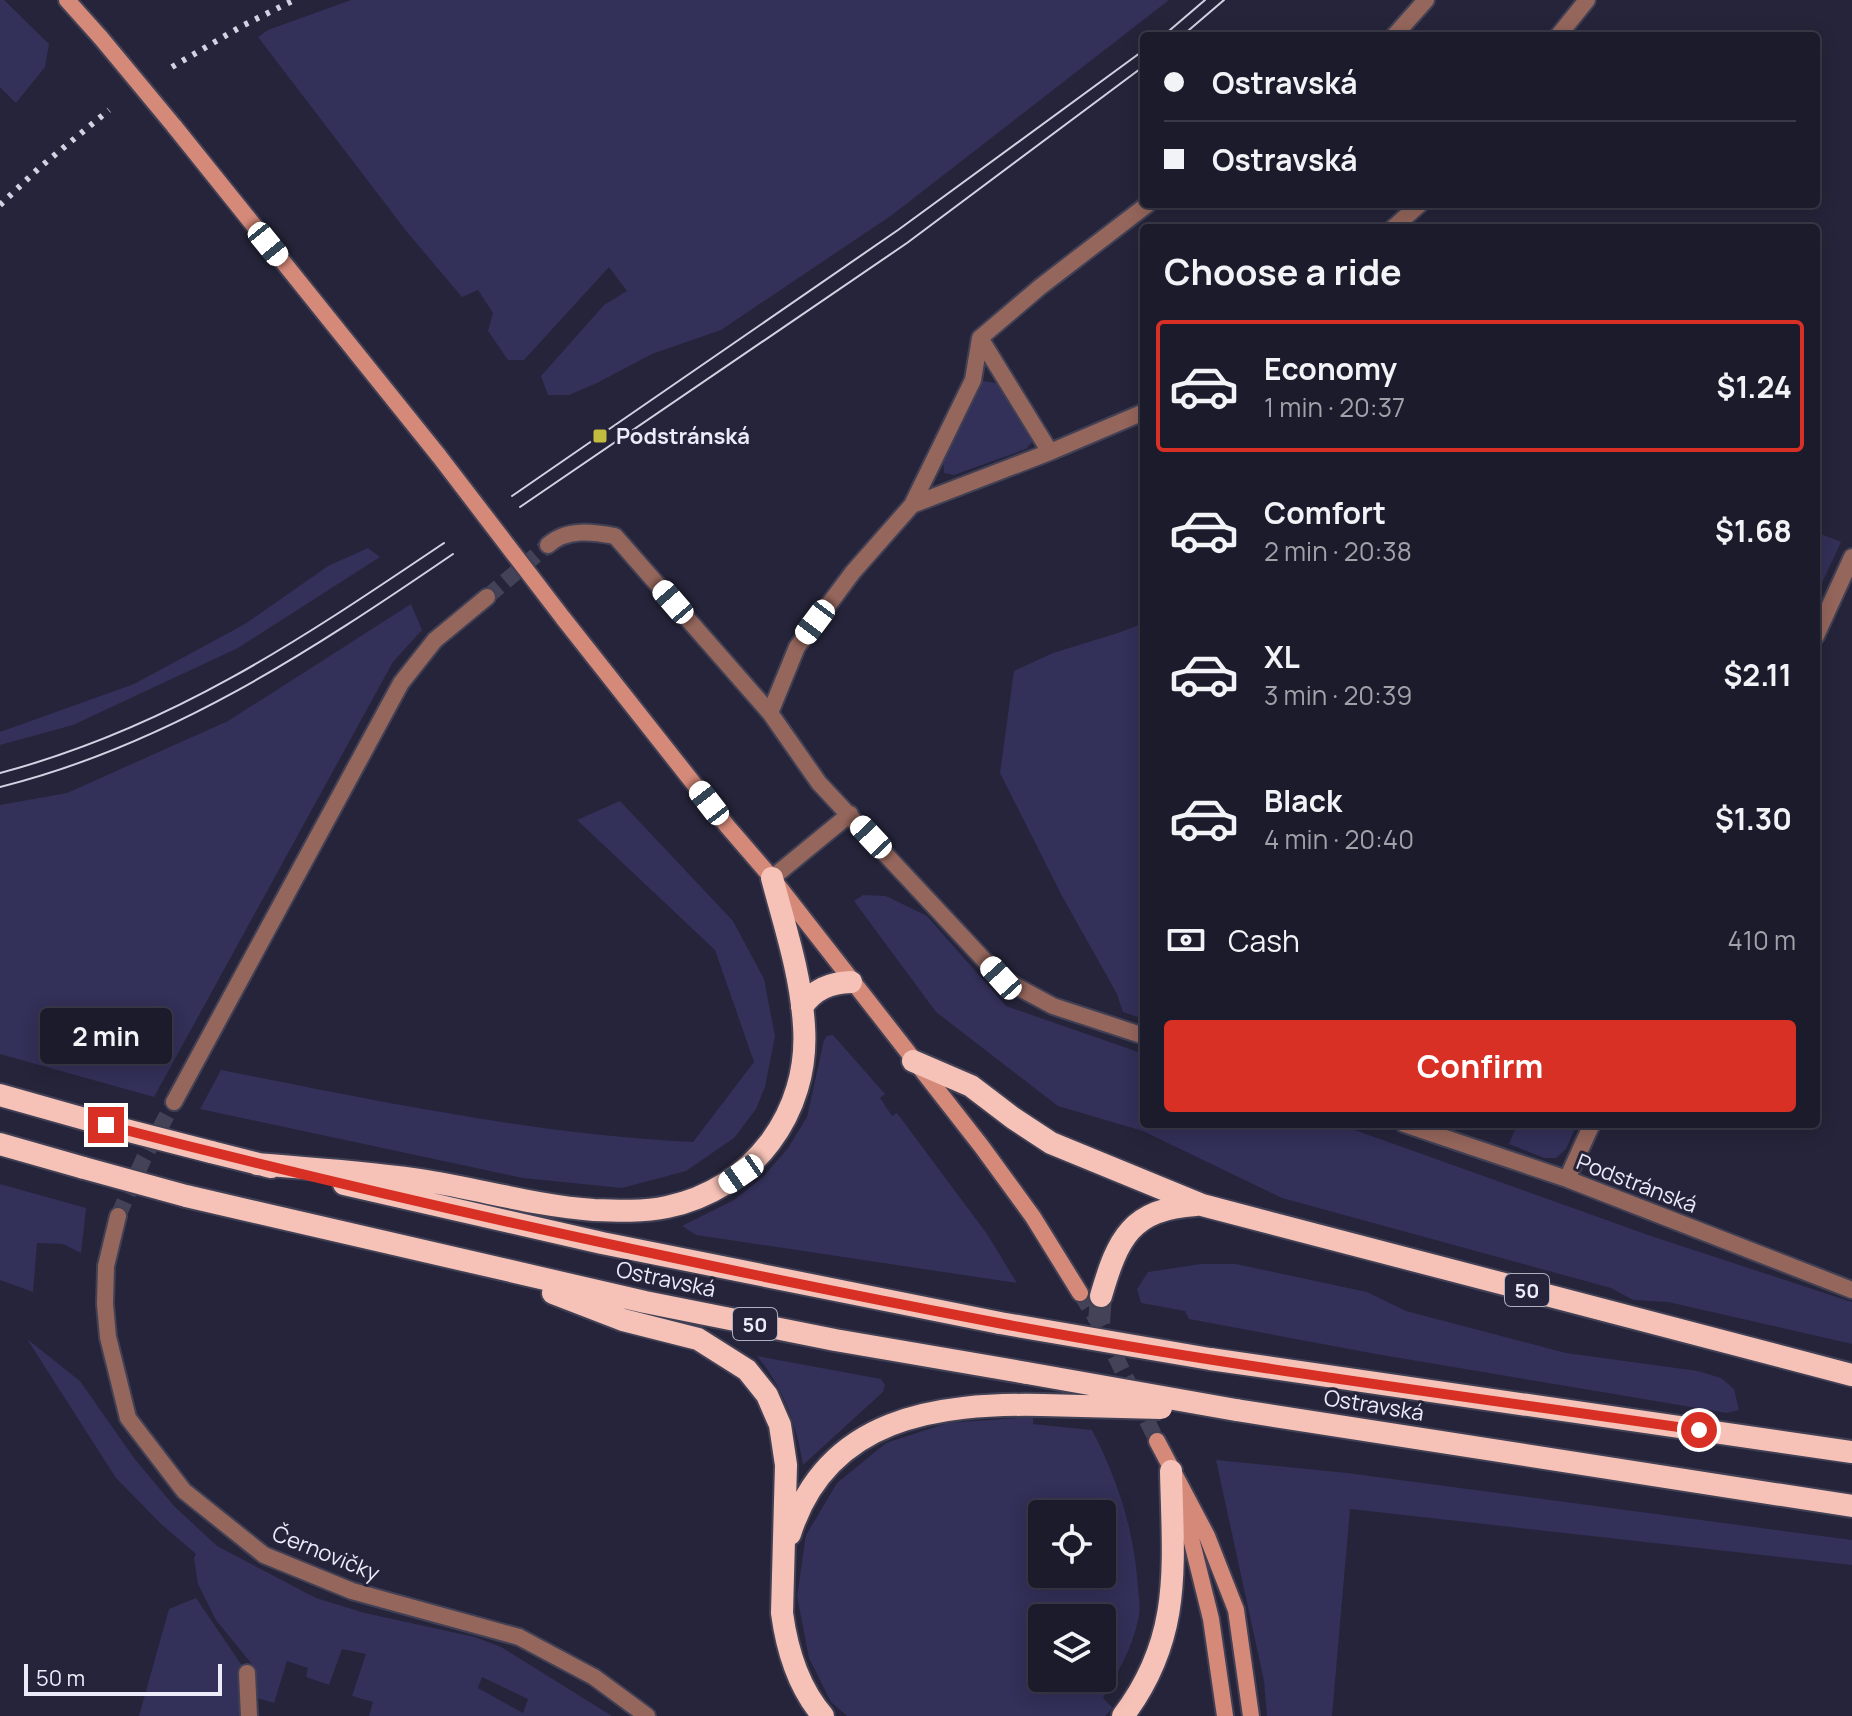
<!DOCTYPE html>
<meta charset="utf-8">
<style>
:root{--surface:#1c1b2c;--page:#252434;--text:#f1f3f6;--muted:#a0a1a9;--line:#3a3948;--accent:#d93025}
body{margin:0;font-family:Manrope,sans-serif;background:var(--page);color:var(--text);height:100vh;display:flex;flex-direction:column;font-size:30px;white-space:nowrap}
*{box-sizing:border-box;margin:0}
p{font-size:26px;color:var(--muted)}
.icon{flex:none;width:44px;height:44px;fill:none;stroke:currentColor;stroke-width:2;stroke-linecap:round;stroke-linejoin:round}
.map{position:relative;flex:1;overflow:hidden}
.panel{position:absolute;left:1140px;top:224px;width:680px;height:904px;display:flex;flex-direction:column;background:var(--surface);border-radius:8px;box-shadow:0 4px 20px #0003,0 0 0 2px var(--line)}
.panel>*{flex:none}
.banner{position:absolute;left:1140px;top:32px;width:680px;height:176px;border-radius:8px;box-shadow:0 4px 20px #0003,0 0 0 2px var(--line);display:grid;align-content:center;height:176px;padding:0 24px;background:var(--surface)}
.fabs{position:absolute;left:1028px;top:1500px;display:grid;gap:16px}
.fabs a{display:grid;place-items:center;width:88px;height:88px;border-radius:8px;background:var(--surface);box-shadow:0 4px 20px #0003,0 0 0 2px var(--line);font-size:40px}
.scale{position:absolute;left:24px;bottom:20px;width:198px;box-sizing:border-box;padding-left:8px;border:4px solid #ebebfa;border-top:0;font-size:22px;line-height:28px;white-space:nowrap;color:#ebebfa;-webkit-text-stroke:6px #25243a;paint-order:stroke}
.end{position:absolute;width:36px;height:36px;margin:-18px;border:10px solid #d93025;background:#fff;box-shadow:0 0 0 4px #fff}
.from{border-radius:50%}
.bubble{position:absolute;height:56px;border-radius:8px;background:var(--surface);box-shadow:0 4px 20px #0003,0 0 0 2px var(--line);font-size:26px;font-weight:700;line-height:56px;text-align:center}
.car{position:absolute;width:24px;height:48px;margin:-24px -12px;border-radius:10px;box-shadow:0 0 6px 2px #0007;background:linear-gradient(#fff 24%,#345 0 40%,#fff 0 76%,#345 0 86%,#fff 0)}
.banner b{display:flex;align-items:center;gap:28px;height:76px;font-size:30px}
.banner b+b{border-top:2px solid var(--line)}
.banner i{width:20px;height:20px;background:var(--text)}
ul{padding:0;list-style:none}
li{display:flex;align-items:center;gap:24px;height:132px;margin:0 16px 12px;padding:0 8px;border:4px solid transparent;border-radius:8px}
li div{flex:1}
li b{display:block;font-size:30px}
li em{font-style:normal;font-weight:700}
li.selected{border-color:var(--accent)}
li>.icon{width:72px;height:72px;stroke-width:1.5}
h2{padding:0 24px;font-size:36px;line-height:96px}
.pay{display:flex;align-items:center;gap:20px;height:88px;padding:0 24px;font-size:30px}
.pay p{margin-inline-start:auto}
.action{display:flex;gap:16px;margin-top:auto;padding:16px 24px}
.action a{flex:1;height:92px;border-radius:8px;background:var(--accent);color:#fff;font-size:32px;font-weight:700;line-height:92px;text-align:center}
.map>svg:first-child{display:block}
.green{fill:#333059;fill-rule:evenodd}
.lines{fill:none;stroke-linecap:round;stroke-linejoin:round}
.minor-tunnel{stroke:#434257;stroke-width:16;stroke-dasharray:16 8;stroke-linecap:butt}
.secondary-tunnel{stroke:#434257;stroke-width:16;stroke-dasharray:16 8;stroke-linecap:butt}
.trunk-tunnel{stroke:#434257;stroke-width:22;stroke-dasharray:22 11;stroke-linecap:butt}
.minor-casing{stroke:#414055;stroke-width:20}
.secondary-casing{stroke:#414055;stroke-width:20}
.trunk-casing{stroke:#414055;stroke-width:26}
.minor{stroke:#95665c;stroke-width:16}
.secondary{stroke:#d48979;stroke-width:16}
.trunk{stroke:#f6c2b7;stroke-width:22}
.tram{stroke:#d2d2e2;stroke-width:2}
.rail{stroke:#d2d2e2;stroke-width:6;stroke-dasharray:4 8;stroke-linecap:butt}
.secondary-bridge-casing{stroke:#414055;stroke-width:20;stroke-linecap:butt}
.trunk-bridge-casing{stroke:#414055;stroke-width:26;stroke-linecap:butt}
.secondary-bridge{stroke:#d48979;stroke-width:16}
.trunk-bridge{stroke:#f6c2b7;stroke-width:22}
.route{stroke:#d93025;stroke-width:10}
.poi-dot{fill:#c3bd3f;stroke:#25243a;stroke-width:3}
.labels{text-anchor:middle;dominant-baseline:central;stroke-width:6;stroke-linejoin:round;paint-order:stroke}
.shield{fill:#25243a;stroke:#b0afc0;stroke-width:2}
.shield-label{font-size:20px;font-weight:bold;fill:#ebebfa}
.poi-label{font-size:22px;font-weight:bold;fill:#ebebfa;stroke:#25243a;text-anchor:start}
.street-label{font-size:22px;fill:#ebebfa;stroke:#25243a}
</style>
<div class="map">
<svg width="1852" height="1716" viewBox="0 0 1852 1716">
<rect width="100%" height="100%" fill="#25243a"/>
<path class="green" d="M0 0H4L49 44 45 67 16 103 0 87Z
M351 0H1169L892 215 721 330 652 354 597 383 569 395H548L541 376 604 305 627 291 609 267 524 360H508L488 331 493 313 478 290 462 297 407 232 258 37 268 30Z
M983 381 996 383 1029 429 1033 441 1026 449 954 475 944 473 943 457Z
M1816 532 1841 542 1816 596Z
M368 548 380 557 238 648 73 725 0 745V732L134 684 245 624 328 566Z
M411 604 422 630 393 662 154 1097 0 1054V805L67 793 228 721Z
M1144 623V1019L1123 1012 1117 994 1062 896 1000 773 1014 671 1053 653 1118 633Z
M620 801 733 921 764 979 775 1036 765 1087 756 1109 734 1138 686 1171 622 1188 523 1178 200 1109 221 1070C376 1101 534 1134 693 1142L754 1062 715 950 577 820Z
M863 895 886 896 927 916 1006 1006 1144 1054V1124H1338L1651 1236 1852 1302V1344L1668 1302 1633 1300 1611 1288 1282 1198 1143 1131 1058 1106 936 1012 854 901Z
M833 1035 885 1094 880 1098 892 1116 897 1113 987 1234 1017 1283 696 1235 682 1226 734 1200 763 1177 788 1148 807 1117 824 1040 827 1036Z
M1517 1124H1577L1566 1149 1556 1158H1544L1509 1144Z
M0 1184 86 1208 81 1253 63 1244 37 1243 33 1292 0 1280Z
M1201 1264H1236L1367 1292 1406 1311 1566 1353 1698 1371 1721 1378 1734 1389 1739 1410 1727 1413 1376 1354 1189 1319 1185 1311 1141 1303 1137 1289 1148 1272Z
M27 1339 80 1381 134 1458 174 1506 217 1546 316 1598 365 1613 475 1637 501 1647 612 1716H369L373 1702 352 1696 366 1654 342 1649 329 1685 306 1677 308 1668 287 1661 274 1703 251 1696 255 1668 216 1620 198 1584 194 1558 196 1554 160 1523 116 1478ZM482 1677 528 1699 523 1713 478 1688Z
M757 1356 881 1379 885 1385 883 1392 803 1465C796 1423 784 1389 757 1356Z
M1033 1417V1424L1092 1430C1118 1480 1135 1533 1138 1589 1139 1599 1141 1610 1138 1620 1132 1649 1118 1672 1103 1698L1113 1708 1105 1716H847L831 1702 809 1658 797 1596 806 1535 837 1483 886 1443 947 1423ZM1042 1514H1102V1574H1042ZM1042 1618H1102V1678H1042Z
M1216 1460 1347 1473 1852 1540V1565L1350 1509 1332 1716H1267L1264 1681Z
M196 1598 243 1667 245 1716H139L169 1609Z"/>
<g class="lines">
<path class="minor-tunnel" d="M487 597 548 545
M118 1216 144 1158 174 1102"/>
<path class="secondary-tunnel" d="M1080 1293 1099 1323 1157 1441"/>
<path class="trunk-tunnel" d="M1099 1323 1101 1296"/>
<g class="minor-casing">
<path id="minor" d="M1394 36 1426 0
M1558 36 1587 0
M1393 228 1420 204
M980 338 1050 452
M912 505 973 380 980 338 1040 287 1148 204
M548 545C567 528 593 532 615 536L770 713 819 783 1001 978 1053 1006 1144 1036
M1816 636 1852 557
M770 713 797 647 853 572 912 505 1050 452 1144 412
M772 878 850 814
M174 1102 401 683 435 640 487 597
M1404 1124 1567 1179 1852 1290
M1567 1179 1592 1124
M118 1216 106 1266 105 1304 108 1337 128 1418 184 1491 264 1555 352 1591 519 1637 594 1677 647 1716
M247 1673 249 1716"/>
</g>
<g class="secondary-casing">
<path id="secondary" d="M67 0 101 38
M174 126 439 456
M563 618 728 827 772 878 982 1147 1033 1217 1080 1293
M1157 1441 1207 1536 1236 1610 1251 1716
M1184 1510 1211 1619 1225 1716"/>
</g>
<g class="trunk-casing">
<path id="trunk" d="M802 1007C814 989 830 983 851 982
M913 1061 971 1086 1013 1118 1051 1143 1202 1205 1852 1375
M0 1095 106 1125
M0 1144 84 1168
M211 1152 271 1167
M257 1164C313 1169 371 1172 427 1181 483 1190 537 1206 594 1210 617 1211 644 1212 667 1207 753 1189 810 1113 804 1026 801 975 785 927 772 878
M344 1184 602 1243 1000 1323
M186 1196 645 1302 835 1340 1027 1373
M553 1293 623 1320 698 1339 747 1370 767 1395 780 1425 786 1465 782 1613C787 1650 798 1687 823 1716
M1101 1296C1118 1238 1131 1209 1196 1205
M1210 1359 1852 1452
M1236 1410 1852 1506
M790 1534C827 1417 937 1403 1042 1405
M1123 1716C1183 1637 1173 1565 1171 1471"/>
</g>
<use href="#minor" class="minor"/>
<use href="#secondary" class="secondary"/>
<use href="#trunk" class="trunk"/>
<path class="tram" d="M1163 36 1205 0
M1182 36 1224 0
M512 496 898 230 1144 50
M520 507 907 243 1144 66
M0 773C170 728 300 640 444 543
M0 787C168 745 311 651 453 554"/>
<path class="rail" d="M172 67 242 26 294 0
M0 205 39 168 109 110"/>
<g class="secondary-bridge-casing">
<path id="secondary-bridge" d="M101 38 174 126
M439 456 563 618"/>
</g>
<g class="trunk-bridge-casing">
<path id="trunk-bridge" d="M106 1125 211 1152
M84 1168 186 1196
M1000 1323 1210 1359
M1027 1373 1236 1410
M1042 1405 1161 1408"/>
</g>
<use href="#secondary-bridge" class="secondary-bridge"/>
<use href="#trunk-bridge" class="trunk-bridge"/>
</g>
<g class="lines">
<path class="route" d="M106 1125C401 1202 699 1266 998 1323 1230 1367 1465 1396 1699 1430"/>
</g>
<rect class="poi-dot" x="592" y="428" width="16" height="16" rx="4"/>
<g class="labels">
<g class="shield">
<rect x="1505" y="1274" width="44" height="32" rx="6"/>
<rect x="733" y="1308" width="44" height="32" rx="6"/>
</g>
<g class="shield-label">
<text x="1527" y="1290">50</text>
<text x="755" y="1324">50</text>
</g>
<g class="poi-label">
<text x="616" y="436">Podstránská</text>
</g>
<g class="street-label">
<text transform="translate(1637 1183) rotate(21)">Podstránská</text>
<text transform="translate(666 1279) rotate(12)">Ostravská</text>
<text transform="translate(1374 1405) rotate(9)">Ostravská</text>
<text transform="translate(326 1553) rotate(22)">Černovičky</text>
</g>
</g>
</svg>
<div class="fabs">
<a><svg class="icon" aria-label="locate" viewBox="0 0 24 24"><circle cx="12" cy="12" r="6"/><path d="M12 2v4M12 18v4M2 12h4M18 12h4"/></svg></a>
<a><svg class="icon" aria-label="layers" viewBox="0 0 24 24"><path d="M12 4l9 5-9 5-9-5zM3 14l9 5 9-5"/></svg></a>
</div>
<div class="scale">50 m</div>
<i class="end from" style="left:1699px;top:1430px"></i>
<i class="end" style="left:106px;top:1125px"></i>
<div class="bubble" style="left:40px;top:1008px;width:132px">2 min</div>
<i class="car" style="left:268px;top:244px;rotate:141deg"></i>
<i class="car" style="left:673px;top:602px;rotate:319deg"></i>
<i class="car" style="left:815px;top:622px;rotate:217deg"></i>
<i class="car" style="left:709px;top:803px;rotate:322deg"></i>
<i class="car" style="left:871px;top:837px;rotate:317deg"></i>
<i class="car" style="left:1001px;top:978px;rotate:318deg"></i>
<i class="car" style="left:741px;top:1174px;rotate:235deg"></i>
<div class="banner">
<b><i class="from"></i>Ostravská</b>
<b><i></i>Ostravská</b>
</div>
<section class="panel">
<h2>Choose a ride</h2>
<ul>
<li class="selected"><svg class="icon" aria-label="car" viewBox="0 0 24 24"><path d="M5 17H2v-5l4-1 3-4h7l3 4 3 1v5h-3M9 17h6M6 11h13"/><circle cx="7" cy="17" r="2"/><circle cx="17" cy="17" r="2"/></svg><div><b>Economy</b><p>1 min · 20:37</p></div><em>$1.24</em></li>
<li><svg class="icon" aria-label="car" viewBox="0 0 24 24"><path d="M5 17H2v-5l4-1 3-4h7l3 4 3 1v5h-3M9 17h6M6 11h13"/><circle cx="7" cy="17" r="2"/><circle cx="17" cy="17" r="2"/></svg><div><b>Comfort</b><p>2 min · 20:38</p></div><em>$1.68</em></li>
<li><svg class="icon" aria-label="car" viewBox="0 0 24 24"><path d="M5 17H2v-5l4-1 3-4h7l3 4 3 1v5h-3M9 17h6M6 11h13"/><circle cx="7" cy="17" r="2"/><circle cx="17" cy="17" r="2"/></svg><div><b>XL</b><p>3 min · 20:39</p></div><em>$2.11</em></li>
<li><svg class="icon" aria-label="car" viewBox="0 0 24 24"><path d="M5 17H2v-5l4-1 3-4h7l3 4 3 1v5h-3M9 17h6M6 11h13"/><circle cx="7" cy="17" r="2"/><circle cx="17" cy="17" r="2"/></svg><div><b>Black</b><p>4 min · 20:40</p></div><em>$1.30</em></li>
</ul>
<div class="pay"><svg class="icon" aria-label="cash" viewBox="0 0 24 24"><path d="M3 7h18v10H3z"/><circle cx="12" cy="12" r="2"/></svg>Cash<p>410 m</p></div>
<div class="action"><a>Confirm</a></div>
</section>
</div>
